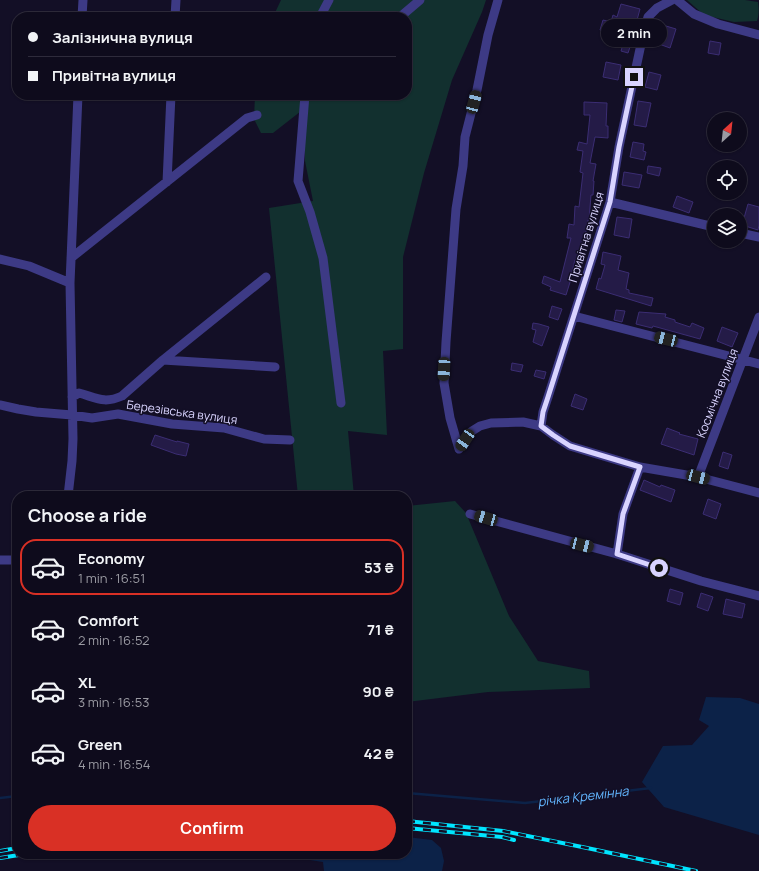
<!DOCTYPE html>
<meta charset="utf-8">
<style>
:root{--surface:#0e0b1c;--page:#1c1929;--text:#f1f3f6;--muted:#9b9ba3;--line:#2e2b3b;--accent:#d93025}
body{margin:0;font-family:Manrope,sans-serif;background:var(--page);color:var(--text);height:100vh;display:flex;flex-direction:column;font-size:15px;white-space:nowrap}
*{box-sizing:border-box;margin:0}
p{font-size:13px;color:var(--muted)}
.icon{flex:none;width:22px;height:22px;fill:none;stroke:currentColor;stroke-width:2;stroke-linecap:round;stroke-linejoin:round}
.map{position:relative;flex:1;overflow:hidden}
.sheet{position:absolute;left:12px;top:491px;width:400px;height:368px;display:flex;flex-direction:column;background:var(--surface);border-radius:16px;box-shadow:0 1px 3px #0004,0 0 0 1px var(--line)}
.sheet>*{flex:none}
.guide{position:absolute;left:12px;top:12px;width:400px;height:88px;border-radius:16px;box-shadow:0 1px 3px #0004,0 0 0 1px var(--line);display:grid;align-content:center;height:88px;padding:0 16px;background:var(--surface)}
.needle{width:26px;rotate:27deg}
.fabs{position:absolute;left:707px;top:112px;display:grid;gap:8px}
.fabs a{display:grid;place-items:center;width:40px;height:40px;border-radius:50%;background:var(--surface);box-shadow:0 1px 3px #0004,0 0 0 1px var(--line);font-size:20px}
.end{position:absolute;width:18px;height:18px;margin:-9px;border:5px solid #d9d4ff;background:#111;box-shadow:0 0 0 2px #111}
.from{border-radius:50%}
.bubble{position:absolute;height:28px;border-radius:14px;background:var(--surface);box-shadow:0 1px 3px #0004,0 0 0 1px var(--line);font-size:13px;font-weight:700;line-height:28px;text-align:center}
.car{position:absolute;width:12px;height:24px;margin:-12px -6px;border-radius:5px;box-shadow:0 0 3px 1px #0007;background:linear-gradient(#222 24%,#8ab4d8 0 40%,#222 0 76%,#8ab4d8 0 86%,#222 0)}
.guide b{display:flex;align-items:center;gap:14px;height:38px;font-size:15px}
.guide b+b{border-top:1px solid var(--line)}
.guide i{width:10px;height:10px;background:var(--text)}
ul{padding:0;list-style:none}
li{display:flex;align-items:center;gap:12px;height:56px;margin:0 8px 6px;padding:0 8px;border:2px solid transparent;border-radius:16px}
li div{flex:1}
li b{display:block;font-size:15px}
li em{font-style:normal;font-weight:700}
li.current{border-color:var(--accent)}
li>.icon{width:36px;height:36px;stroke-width:1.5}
h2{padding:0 16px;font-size:18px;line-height:48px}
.button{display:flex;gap:8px;margin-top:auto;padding:8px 16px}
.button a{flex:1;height:46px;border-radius:24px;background:var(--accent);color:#fff;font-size:16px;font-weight:700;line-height:46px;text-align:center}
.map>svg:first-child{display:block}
.green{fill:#12302f}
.water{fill:#0c2248}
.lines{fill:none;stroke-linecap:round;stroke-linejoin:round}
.stream{stroke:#0c2248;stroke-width:2.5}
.building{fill:#241b47;stroke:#3b2d73}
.minor{stroke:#3d3a85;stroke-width:9}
.rail-casing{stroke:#00e5ff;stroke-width:4}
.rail{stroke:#130f26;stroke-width:2.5;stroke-dasharray:8;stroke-linecap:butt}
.route{stroke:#d9d4ff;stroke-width:5}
.labels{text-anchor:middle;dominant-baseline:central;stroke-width:3;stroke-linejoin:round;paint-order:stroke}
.street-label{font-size:12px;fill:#d9d4ff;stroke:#130f26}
.water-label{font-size:13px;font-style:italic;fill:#62b6ff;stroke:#130f26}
</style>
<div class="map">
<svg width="759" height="871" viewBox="0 0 759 871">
<rect width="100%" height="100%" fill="#130f26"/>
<path class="green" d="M281 0H486L482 12 452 80 424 173 403 257V349L383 351 387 435 348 431 354 496H298L269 208 313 201 305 161V108L273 133H261L254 119 255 95H407V17H273Z
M687 0H745L758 2C759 9 759 15 757 21L734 22 704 15Z
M455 501 466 513 509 616 538 661 589 671 590 688 488 692 407 702V506Z"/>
<path class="water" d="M706 697 740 698 759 704V835L664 807 642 782 663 746 692 745 709 726 699 720Z
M407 837 432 840 441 848 444 861 442 871H324L323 862 310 860 303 854H407Z"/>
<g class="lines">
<path class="stream" d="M407 793 525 803 651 788
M0 798 17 796"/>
</g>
<path class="building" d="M621 4 640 9 637 20 635 19 629 36 612 31 611 33 600 30 603 20 611 22 613 15 617 17Z
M656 23 676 29 670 48 659 44 663 33 654 31Z
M624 41 631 44 628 53 621 51Z
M710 41 721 43 719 55 708 53Z
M606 62 621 65 618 80 603 77Z
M649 72 661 75 657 90 645 87Z
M638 101 651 103 646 127 634 125Z
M584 102 607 103 606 126H608V138L595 137 590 163 596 164 593 181H594L593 195H591L589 220H588L583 248H580L577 260H575L570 279H571L566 295 550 290 551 287 542 283 544 276 560 282 571 238H567L569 224 574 225 575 206 579 207 583 173 580 172 583 151 577 150 579 142 587 144 590 115H584Z
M633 142 644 144 643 151 646 152 644 160 630 157Z
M648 166 661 168 659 176 647 173Z
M624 172 642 175 639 188 622 185Z
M677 196 693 202 689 213 673 207Z
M748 204 759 207V225L758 230 742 225Z
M617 217 632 219 629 238 614 235Z
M603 252 621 256 618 270 629 273 626 289 629 290V293L653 298 651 306 596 289 599 278 601 279 605 265 601 264Z
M552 306 562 309 558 320 549 317Z
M616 310 625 311 622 322 614 320Z
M639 312 666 314 665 317 675 320V322L690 327 692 323 704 328 700 339 653 326 652 328 636 324Z
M533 323 539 324 549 327 542 346 533 342 536 330 532 329Z
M722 327 738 333 732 347 717 341Z
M512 363 523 365 521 372 511 370Z
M536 370 546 372 544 379 534 376Z
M575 394 587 399 583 410 571 406Z
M667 428 680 433 679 434 698 439 694 455 661 444Z
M155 435 177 442V441L189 444 186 456 176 454 151 445Z
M723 452 732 455 728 469 719 466Z
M644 480 660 487 661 485 675 490 671 502 640 490Z
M708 499 721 504 716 519 703 514Z
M670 589 683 593 680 605 667 601Z
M701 593 713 597 708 611 697 607Z
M726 599 745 604 742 618 723 614Z"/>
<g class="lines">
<path class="minor" d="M677 0 694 14 718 24 759 35
M82 17 83 0
M175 17 176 0
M320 17 329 0
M400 17 420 0
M305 95 298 181 310 212 323 258 341 403
M167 182 171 95
M610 202 714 227
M740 233 759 237
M71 258 247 118 257 115
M0 259 29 266 70 283
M574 316 759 364
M163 360 275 367
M72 397 79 393C97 398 104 404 122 396L163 360 266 277
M0 405 18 409 36 412 72 415 92 418 118 414 172 424 224 428 264 439 290 440
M541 426 543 412 548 397 610 202 619 147 643 35 648 17 657 8 672 0
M459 449 450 418 444 383 446 342 456 209 463 166 465 137 477 90 488 35 498 0
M459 449 472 431 480 426 491 423 523 422 541 426 553 435 570 446 640 467 698 477 759 493
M698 477 759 317
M68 496 72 461 73 439 70 283 78 95
M470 514 617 554 701 581 759 596
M617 554 623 514 640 467
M0 560H17"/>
<g class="rail-casing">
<path id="rail" d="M407 821 503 831 587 848 696 871
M407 828 502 837 514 840
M0 851 17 848
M0 858 25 854"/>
</g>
<use href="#rail" class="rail"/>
</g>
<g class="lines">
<path class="route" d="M634 77 619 147 610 202 548 397 543 412 541 426 553 435 570 446 640 467 623 514 617 554 659 568"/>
</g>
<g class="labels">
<g class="street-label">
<text transform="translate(586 237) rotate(-73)">Привітна вулиця</text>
<text transform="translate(717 393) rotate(-69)">Космічна вулиця</text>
<text transform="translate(182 412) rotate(8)">Березівська вулиця</text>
</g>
<g class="water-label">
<text transform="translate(583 796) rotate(-7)">річка Кремінна</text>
</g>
</g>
</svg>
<div class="fabs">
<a><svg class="needle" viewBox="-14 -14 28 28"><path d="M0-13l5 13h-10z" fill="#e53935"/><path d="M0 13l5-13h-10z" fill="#9b9ba3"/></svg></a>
<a><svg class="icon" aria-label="locate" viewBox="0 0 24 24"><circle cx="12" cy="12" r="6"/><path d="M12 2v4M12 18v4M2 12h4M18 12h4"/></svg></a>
<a><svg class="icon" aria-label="layers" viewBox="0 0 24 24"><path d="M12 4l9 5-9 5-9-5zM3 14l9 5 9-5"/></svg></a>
</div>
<i class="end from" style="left:659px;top:568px"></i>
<i class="end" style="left:634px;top:77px"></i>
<div class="bubble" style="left:601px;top:19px;width:66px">2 min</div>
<i class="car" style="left:474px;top:102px;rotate:15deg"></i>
<i class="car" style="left:666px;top:339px;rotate:284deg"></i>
<i class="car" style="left:444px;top:369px;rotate:183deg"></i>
<i class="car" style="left:465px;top:440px;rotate:214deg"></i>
<i class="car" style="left:698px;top:477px;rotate:105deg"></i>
<i class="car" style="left:486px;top:518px;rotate:286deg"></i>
<i class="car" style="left:582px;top:545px;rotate:104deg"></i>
<div class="guide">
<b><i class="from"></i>Залізнична вулиця</b>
<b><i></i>Привітна вулиця</b>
</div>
<section class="sheet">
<h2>Choose a ride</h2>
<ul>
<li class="current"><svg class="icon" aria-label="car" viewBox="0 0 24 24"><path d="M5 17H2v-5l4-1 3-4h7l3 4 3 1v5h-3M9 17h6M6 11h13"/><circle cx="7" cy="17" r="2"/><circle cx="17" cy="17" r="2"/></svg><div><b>Economy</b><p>1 min · 16:51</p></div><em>53 ₴</em></li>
<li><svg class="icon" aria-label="car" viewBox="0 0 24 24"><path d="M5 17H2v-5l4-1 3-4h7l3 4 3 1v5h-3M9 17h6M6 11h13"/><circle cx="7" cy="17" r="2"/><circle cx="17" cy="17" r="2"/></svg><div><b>Comfort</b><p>2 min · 16:52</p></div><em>71 ₴</em></li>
<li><svg class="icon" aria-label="car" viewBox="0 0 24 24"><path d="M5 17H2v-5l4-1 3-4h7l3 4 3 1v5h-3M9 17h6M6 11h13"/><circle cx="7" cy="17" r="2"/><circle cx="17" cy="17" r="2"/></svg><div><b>XL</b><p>3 min · 16:53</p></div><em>90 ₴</em></li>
<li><svg class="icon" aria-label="car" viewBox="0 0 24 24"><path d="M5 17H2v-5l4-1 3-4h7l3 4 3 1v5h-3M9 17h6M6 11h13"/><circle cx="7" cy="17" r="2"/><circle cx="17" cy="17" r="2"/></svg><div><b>Green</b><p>4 min · 16:54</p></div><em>42 ₴</em></li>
</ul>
<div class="button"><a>Confirm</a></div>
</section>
</div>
